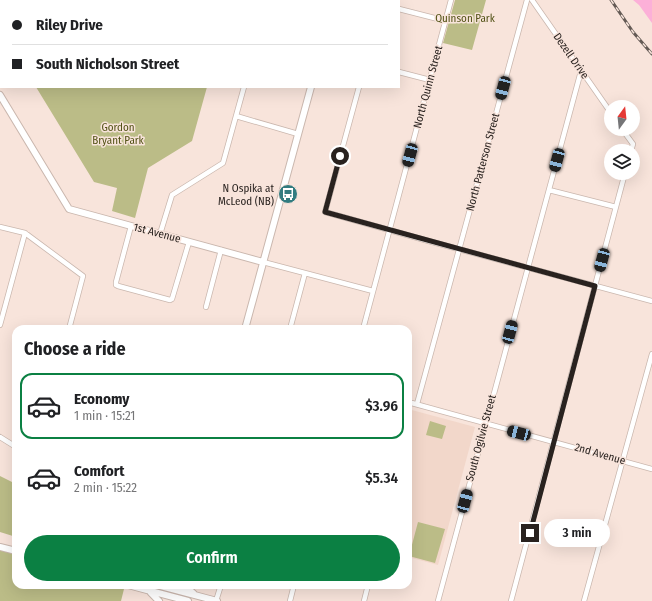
<!DOCTYPE html>
<meta charset="utf-8">
<style>
:root{--surface:#fff;--page:#f2f2f2;--text:#202124;--muted:#757577;--line:#e0e0e0;--accent:#0b8043}
body{margin:0;font-family:"Fira Sans Condensed",sans-serif;background:var(--page);color:var(--text);height:100vh;display:flex;flex-direction:column;font-size:15px;white-space:nowrap}
*{box-sizing:border-box;margin:0}
p{font-size:13px;color:var(--muted)}
.icon{flex:none;width:22px;height:22px;fill:none;stroke:currentColor;stroke-width:2;stroke-linecap:round;stroke-linejoin:round}
.map{position:relative;flex:1;overflow:hidden}
.side{position:absolute;left:12px;top:325px;width:400px;height:264px;display:flex;flex-direction:column;background:var(--surface);border-radius:12px;box-shadow:0 4px 16px #0002}
.side>*{flex:none}
.guide{position:absolute;left:0px;top:0px;width:400px;height:88px;box-shadow:0 4px 16px #0002;display:grid;align-content:center;height:88px;padding:0 12px;background:var(--surface)}
.needle{width:26px;rotate:15deg}
.fabs{position:absolute;left:604px;top:100px;display:grid;gap:8px}
.fabs a{display:grid;place-items:center;width:36px;height:36px;border-radius:50%;background:var(--surface);box-shadow:0 4px 16px #0002;font-size:20px}
.end{position:absolute;width:18px;height:18px;margin:-9px;border:5px solid #29221f;background:#fff;box-shadow:0 0 0 2px #fff}
.from{border-radius:50%}
.bubble{position:absolute;height:28px;border-radius:14px;background:var(--surface);box-shadow:0 4px 16px #0002;font-size:13px;font-weight:600;line-height:28px;text-align:center}
.car{position:absolute;width:12px;height:24px;margin:-12px -6px;border-radius:5px;box-shadow:0 0 3px 1px #0007;background:linear-gradient(#222 24%,#8ab4d8 0 40%,#222 0 76%,#8ab4d8 0 86%,#222 0)}
.guide b{display:flex;align-items:center;gap:14px;height:38px;font-size:15px}
.guide b+b{border-top:1px solid var(--line)}
.guide i{width:10px;height:10px;background:var(--text)}
ul{padding:0;list-style:none}
li{display:flex;align-items:center;gap:12px;height:66px;margin:0 8px 6px;padding:0 4px;border:2px solid transparent;border-radius:12px}
li div{flex:1}
li b{display:block;font-size:15px}
li em{font-style:normal;font-weight:600}
li.current{border-color:var(--accent)}
li>.icon{width:36px;height:36px;stroke-width:1.5}
h2{padding:0 12px;font-size:18px;line-height:48px}
.action{display:flex;gap:8px;margin-top:auto;padding:8px 12px}
.action a{flex:1;height:46px;border-radius:24px;background:var(--accent);color:#fff;font-size:16px;font-weight:600;line-height:46px;text-align:center}
.map>svg:first-child{display:block}
.built{fill:#f2d7ca}
.green{fill:#bbbc87}
.water{fill:#fcb0d8}
.lines{fill:none;stroke-linecap:round;stroke-linejoin:round}
.street-casing{stroke:#cab7ae;stroke-width:6}
.secondary-casing{stroke:#cab7ae;stroke-width:8}
.street{stroke:#fff;stroke-width:4.5}
.secondary{stroke:#fff;stroke-width:6}
.rail-casing{stroke:#645a55;stroke-width:3}
.rail{stroke:#f8e4db;stroke-width:1.5;stroke-dasharray:4.5;stroke-linecap:butt}
.route{stroke:#29221f;stroke-width:5}
.labels{text-anchor:middle;dominant-baseline:central;stroke-width:3;stroke-linejoin:round;paint-order:stroke}
.park-label{font-size:11px;fill:#525216;stroke:#f8e4db}
.street-label{font-size:11px;fill:#29221f;stroke:#f8e4db}
.poi-label{font-size:11px;fill:#29221f;stroke:#f8e4db;text-anchor:end}
</style>
<div class="map">
<svg width="652" height="601" viewBox="0 0 652 601">
<rect width="100%" height="100%" fill="#f8e4db"/>
<path class="built" d="M408 409 475 427 438 565 408 557Z"/>
<path class="green" d="M455 0H486L472 50 443 43Z
M36 87H207L192 141 148 168 135 218 112 211 117 188 94 182Z
M430 421 446 426 442 439 426 435Z
M0 476 16 484V537L0 532Z
M418 522 445 529 435 563 409 556Z
M0 545 16 549V585H125L121 601H0Z"/>
<path class="water" d="M633 0H652V23L639 5Z"/>
<g class="lines">
<g class="street-casing">
<path id="street" d="M532 0 611 113
M232 1 233 0
M381 1V0
M399 9 446 21
M399 72 430 80
M359 87 325 212 425 240 652 301
M236 116 298 134
M622 129 633 144 631 151
M549 190 616 207
M131 226 116 282V285L118 286 170 300 172 299 189 242
M0 227 25 233 83 276 69 329
M160 234 172 195 223 163 244 87
M263 262 373 291
M206 307 221 250
M0 325 25 233
M139 329H140
M290 329 305 273
M363 329 451 0
M408 402 652 469
M417 404 527 0
M0 437 16 447
M216 601 221 585
M290 601 294 585
M364 601 368 585
M438 601 581 71
M511 601 625 173
M584 601 652 354"/>
</g>
<g class="secondary-casing">
<path id="secondary" d="M334 1V0
M0 95 69 209 263 262
M245 329 311 87
M0 547 16 551
M128 585 188 601
M157 585 217 601
M184 585 194 594
M151 593 159 601"/>
</g>
<use href="#street" class="street"/>
<use href="#secondary" class="secondary"/>
<g class="rail-casing">
<path id="rail" d="M611 0 633 32 652 54"/>
</g>
<use href="#rail" class="rail"/>
</g>
<g class="lines">
<path class="route" d="M340 156 325 212 595 286 530 533"/>
</g>
<defs>
<g id="bus-disc" transform="scale(1)"><circle r="9.5" fill="#327c80" stroke="#f8e4db"/><path d="M-5-6H5V4H4V6H2V4H-2V6H-4V4H-5ZM-3.5-4V0h7V-4ZM-3.5 1.2v1.5H-2V1.2ZM2 1.2v1.5H3.5V1.2Z" fill="#fff"/></g>
</defs>
<g fill-rule="evenodd">
<use href="#bus-disc" x="288" y="194"/>
</g>
<g class="labels">
<g class="park-label">
<text x="465" y="18">Quinson Park</text>
<text x="118" y="127">Gordon<tspan x="118" dy="13">Bryant Park</tspan></text>
</g>
<g class="street-label">
<text transform="translate(571 56) rotate(55)">Dezell Drive</text>
<text transform="translate(428 87) rotate(-75)">North Quinn Street</text>
<text transform="translate(483 162) rotate(-75)">North Patterson Street</text>
<text transform="translate(157 233) rotate(15)">1st Avenue</text>
<text transform="translate(481 438) rotate(-75)">South Ogilvie Street</text>
<text transform="translate(600 454) rotate(16)">2nd Avenue</text>
</g>
<g class="poi-label">
<text x="274" y="188">N Ospika at<tspan x="274" dy="13">McLeod (NB)</tspan></text>
</g>
</g>
</svg>
<div class="fabs">
<a><svg class="needle" viewBox="-14 -14 28 28"><path d="M0-13l5 13h-10z" fill="#e53935"/><path d="M0 13l5-13h-10z" fill="#757577"/></svg></a>
<a><svg class="icon" aria-label="layers" viewBox="0 0 24 24"><path d="M12 4l9 5-9 5-9-5zM3 14l9 5 9-5"/></svg></a>
</div>
<i class="end from" style="left:340px;top:156px"></i>
<i class="end" style="left:530px;top:533px"></i>
<div class="bubble" style="left:544px;top:519px;width:66px">3 min</div>
<i class="car" style="left:503px;top:88px;rotate:195deg"></i>
<i class="car" style="left:410px;top:155px;rotate:195deg"></i>
<i class="car" style="left:557px;top:160px;rotate:195deg"></i>
<i class="car" style="left:602px;top:260px;rotate:195deg"></i>
<i class="car" style="left:510px;top:332px;rotate:15deg"></i>
<i class="car" style="left:519px;top:433px;rotate:285deg"></i>
<i class="car" style="left:465px;top:501px;rotate:15deg"></i>
<div class="guide">
<b><i class="from"></i>Riley Drive</b>
<b><i></i>South Nicholson Street</b>
</div>
<section class="side">
<h2>Choose a ride</h2>
<ul>
<li class="current"><svg class="icon" aria-label="car" viewBox="0 0 24 24"><path d="M5 17H2v-5l4-1 3-4h7l3 4 3 1v5h-3M9 17h6M6 11h13"/><circle cx="7" cy="17" r="2"/><circle cx="17" cy="17" r="2"/></svg><div><b>Economy</b><p>1 min · 15:21</p></div><em>$3.96</em></li>
<li><svg class="icon" aria-label="car" viewBox="0 0 24 24"><path d="M5 17H2v-5l4-1 3-4h7l3 4 3 1v5h-3M9 17h6M6 11h13"/><circle cx="7" cy="17" r="2"/><circle cx="17" cy="17" r="2"/></svg><div><b>Comfort</b><p>2 min · 15:22</p></div><em>$5.34</em></li>
</ul>
<div class="action"><a>Confirm</a></div>
</section>
</div>
